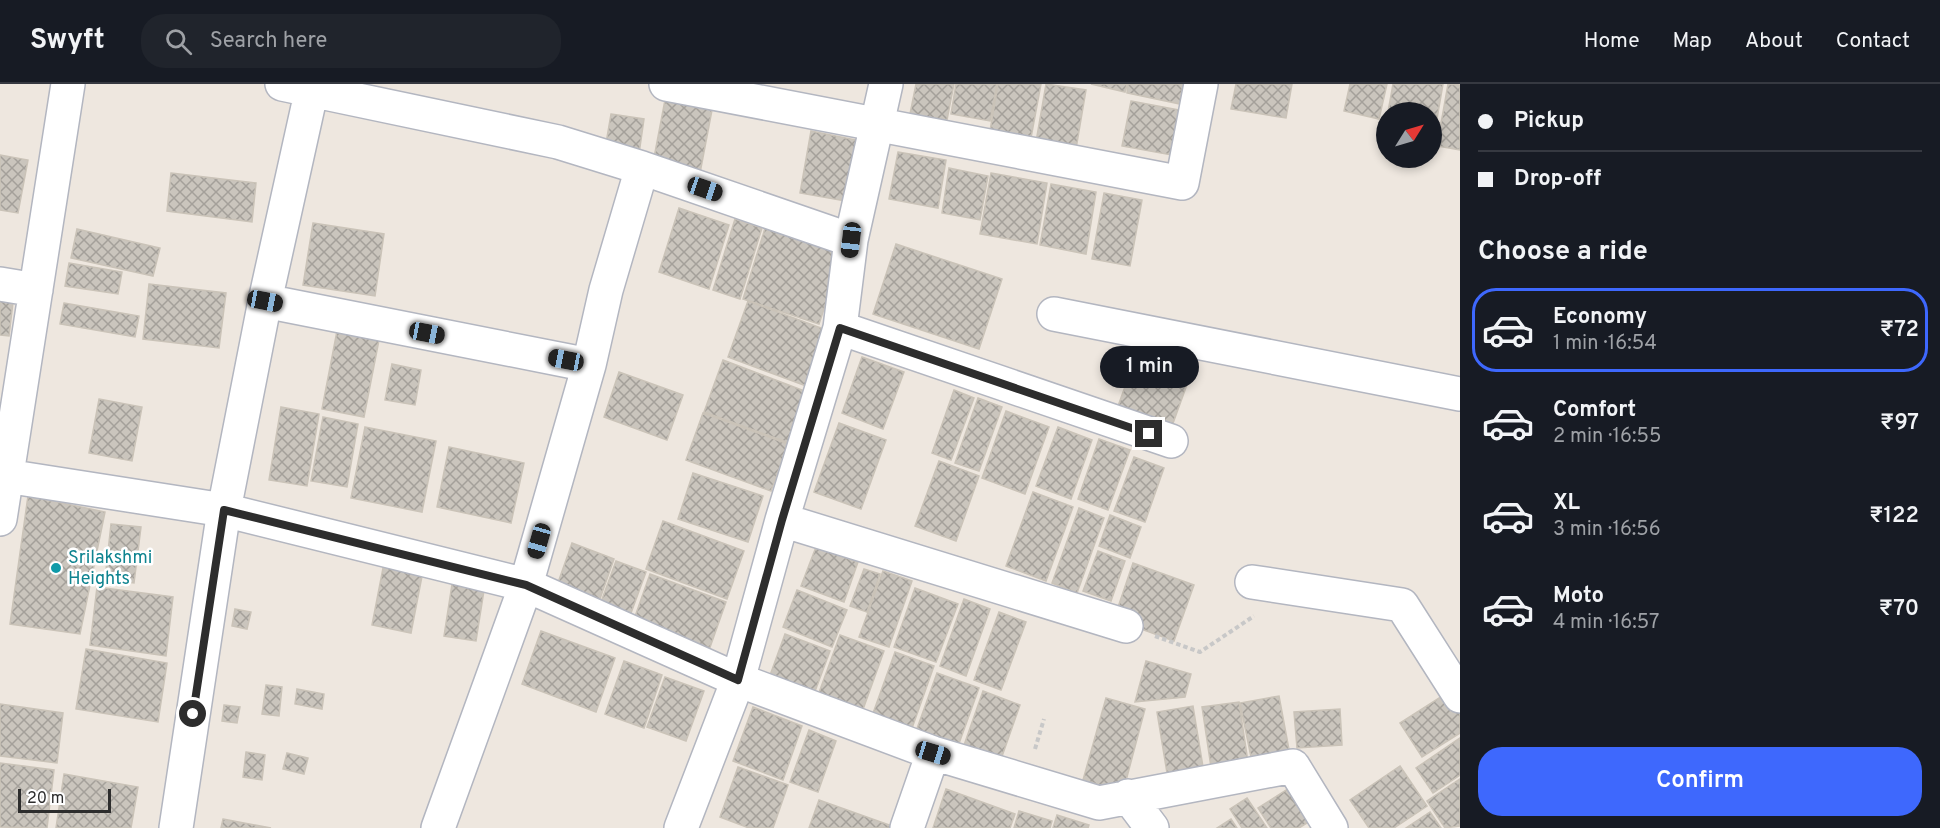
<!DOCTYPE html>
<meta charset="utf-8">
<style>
:root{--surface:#171b24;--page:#20242c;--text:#f1f3f6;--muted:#9ea1a6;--line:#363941;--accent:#3e68fd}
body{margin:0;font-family:Overpass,sans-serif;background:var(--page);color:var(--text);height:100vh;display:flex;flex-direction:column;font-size:22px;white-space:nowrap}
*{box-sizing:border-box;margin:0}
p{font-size:20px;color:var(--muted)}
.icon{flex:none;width:33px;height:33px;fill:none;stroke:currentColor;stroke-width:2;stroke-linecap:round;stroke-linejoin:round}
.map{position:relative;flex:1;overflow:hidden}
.side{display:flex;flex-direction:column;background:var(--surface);width:480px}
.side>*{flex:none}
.top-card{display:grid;align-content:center;height:132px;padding:0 18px;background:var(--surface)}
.needle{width:39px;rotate:53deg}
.fabs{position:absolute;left:1376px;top:18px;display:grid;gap:12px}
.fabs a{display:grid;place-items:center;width:66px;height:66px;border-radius:50%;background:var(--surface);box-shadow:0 3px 9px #0003;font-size:30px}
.scale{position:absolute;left:18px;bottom:15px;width:93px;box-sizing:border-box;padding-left:6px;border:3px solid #2d2d2d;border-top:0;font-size:16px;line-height:21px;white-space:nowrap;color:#2d2d2d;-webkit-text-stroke:4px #fff;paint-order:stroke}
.end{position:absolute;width:27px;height:27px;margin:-14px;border:8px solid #2d2d2d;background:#fff;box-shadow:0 0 0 3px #fff}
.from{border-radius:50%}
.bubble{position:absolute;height:42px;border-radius:21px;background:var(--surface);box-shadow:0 3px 9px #0003;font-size:20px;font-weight:600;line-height:42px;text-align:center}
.car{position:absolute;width:18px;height:36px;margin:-18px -9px;border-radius:8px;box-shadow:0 0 4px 2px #0007;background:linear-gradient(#222 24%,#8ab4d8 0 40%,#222 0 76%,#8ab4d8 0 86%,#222 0)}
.top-card b{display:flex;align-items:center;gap:21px;height:57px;font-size:22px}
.top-card b+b{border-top:2px solid var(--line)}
.top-card i{width:15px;height:15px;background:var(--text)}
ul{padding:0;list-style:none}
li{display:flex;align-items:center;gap:18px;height:84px;margin:0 12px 9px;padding:0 6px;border:3px solid transparent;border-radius:24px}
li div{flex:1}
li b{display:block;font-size:22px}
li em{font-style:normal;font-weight:600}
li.active{border-color:var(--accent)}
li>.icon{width:54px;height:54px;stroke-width:1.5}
h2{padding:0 18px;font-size:27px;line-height:72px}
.action{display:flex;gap:12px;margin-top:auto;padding:12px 18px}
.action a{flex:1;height:69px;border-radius:24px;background:var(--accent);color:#fff;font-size:24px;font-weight:600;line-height:69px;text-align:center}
header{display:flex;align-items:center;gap:36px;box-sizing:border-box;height:84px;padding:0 30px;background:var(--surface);border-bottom:2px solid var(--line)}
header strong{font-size:28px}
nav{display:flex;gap:33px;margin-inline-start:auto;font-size:21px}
.search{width:420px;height:54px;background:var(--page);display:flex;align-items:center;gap:15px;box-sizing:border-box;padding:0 21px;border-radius:24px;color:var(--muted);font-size:22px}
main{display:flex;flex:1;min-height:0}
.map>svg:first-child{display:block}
.building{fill:url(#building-cross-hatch);stroke:#cac3b8;stroke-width:1.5}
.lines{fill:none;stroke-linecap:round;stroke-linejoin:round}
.minor-casing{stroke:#b3b6c0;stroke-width:36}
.path{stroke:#c8c8c8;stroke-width:4;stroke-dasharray:4.5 3;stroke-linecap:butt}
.minor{stroke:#fff;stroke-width:33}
.route{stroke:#2d2d2d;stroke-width:8}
.culture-dot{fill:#0f9aa8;stroke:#fff;stroke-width:2}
.labels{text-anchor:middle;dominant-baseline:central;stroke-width:5;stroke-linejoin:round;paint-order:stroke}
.culture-label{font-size:18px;fill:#0d838f;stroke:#fff;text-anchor:start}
</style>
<header>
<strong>Swyft</strong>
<div class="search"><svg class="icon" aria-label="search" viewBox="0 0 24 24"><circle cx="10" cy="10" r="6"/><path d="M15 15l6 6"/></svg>Search here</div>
<nav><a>Home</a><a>Map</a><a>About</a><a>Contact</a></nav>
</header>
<main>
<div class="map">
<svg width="1460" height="744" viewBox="0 0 1460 744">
<defs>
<pattern id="building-cross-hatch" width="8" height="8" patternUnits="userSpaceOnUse" patternTransform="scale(1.5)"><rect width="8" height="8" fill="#cac5bd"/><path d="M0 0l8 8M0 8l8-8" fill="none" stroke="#a4a09a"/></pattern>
</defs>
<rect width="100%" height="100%" fill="#eee7df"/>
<path class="building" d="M916 0H954L947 36 910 30Z
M956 0H997L990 37 951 30Z
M998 0H1041L1031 54 990 47Z
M1046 0 1086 6 1076 65 1036 58Z
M1091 0H1127L1125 8Z
M1128 0H1183L1180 20 1127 9Z
M1236 0H1292L1286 34 1231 25Z
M1350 0H1387L1379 35 1344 27Z
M1393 0H1443L1433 58 1431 28H1388Z
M1448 0 1460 1V66L1437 62Z
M665 16 712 26 700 89 653 79Z
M1131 17 1185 27 1177 72 1122 62Z
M611 30 644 35 639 70 605 65Z
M811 47 856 56 845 117 800 109Z
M898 68 946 76 938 124 889 115Z
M0 71 28 76 18 129 0 126Z
M949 84 988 92 980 136 942 129Z
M171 89 256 99 252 138 167 127Z
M991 89 1047 99 1037 160 980 150Z
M1051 100 1096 108 1086 170 1040 161Z
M1104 109 1142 116 1130 182 1092 175Z
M679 124 729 141 709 205 659 188Z
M735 135 762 144 740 215 713 206Z
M313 139 384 150 375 212 303 201Z
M766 141 843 167 819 240 743 215Z
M77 145 160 164 153 192 71 174Z
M896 160 1002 195 979 265 873 230Z
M69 179 122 188 118 210 65 202Z
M149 200 226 209 219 264 143 255Z
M0 208 14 210 9 252 0 251Z
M748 217 829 247 809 303 728 273Z
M64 219 139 232 135 253 60 240Z
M337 247 379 256 364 333 322 325Z
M1139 264 1193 284 1172 342 1118 322Z
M862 273 904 288 883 345 842 329Z
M723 276 807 308 789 359 704 328Z
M392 280 421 286 415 321 385 316Z
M619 288 683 311 667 356 604 333Z
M954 306 974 314 951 376 932 369Z
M978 314 1002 323 979 387 955 379Z
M99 315 142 323 132 377 89 369Z
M281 323 319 330 307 402 269 396Z
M1006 327 1049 343 1025 410 982 394Z
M703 329 788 360 771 407 686 376Z
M323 333 358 340 347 403 311 397Z
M839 339 886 356 861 425 814 408Z
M365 343 436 357 422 428 351 414Z
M1058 343 1092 356 1071 415 1036 402Z
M1099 355 1130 366 1108 426 1078 415Z
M449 363 524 379 511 439 437 423Z
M1134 373 1164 384 1145 438 1114 427Z
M939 377 979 392 956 457 915 442Z
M693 389 763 412 748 458 678 435Z
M1033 408 1073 423 1046 497 1006 482Z
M28 412 105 428 80 550 10 540Z
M1079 424 1104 434 1077 509 1052 499Z
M1110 431 1141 443 1130 474 1099 462Z
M663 437 744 467 727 515 646 485Z
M111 440 141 443 134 499 105 495Z
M572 459 614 475 596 526 554 510Z
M816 463 858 478 844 518 801 502Z
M1098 467 1125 477 1111 517 1083 507Z
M616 477 646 488 627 540 597 529Z
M384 479 423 487 411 549 372 541Z
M1133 479 1194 501 1174 557 1114 535Z
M864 485 880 490 867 528 850 522Z
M883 487 912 497 889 563 859 553Z
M650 490 726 518 708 569 632 541Z
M453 494 485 500 476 557 444 552Z
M97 503 173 513 166 572 90 561Z
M915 504 958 520 936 578 894 563Z
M797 506 847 526 832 563 783 543Z
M964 515 990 525 966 592 940 582Z
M235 525 251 528 247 545 232 542Z
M999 528 1026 538 1001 606 974 596Z
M541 547 615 574 596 628 522 600Z
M785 550 830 567 814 610 769 594Z
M840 551 884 567 861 631 817 614Z
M86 565 167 579 158 638 76 625Z
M895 568 934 582 911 647 872 632Z
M624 577 662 591 644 644 605 630Z
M1146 577 1191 590 1185 613 1135 618Z
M937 589 979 604 957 665 915 650Z
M665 593 704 607 686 657 647 643Z
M266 601 282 603 279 632 262 630Z
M297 605 324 610 322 625 295 620Z
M983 607 1020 621 1000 678 963 664Z
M1450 607 1460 622V649L1422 673 1400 639Z
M1279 612 1290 671 1252 678 1240 619Z
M1106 614 1145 625 1123 708 1083 696Z
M1239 618 1248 678 1211 683 1202 623Z
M0 620 63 629 57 679 0 672Z
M224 621 240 623 237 639 222 637Z
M1193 622 1204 689 1168 695 1157 628Z
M753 623 802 642 783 696 733 677Z
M1340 625 1342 661 1297 664 1294 628Z
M809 646 836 657 818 708 790 698Z
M1460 654V691L1433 709 1416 684Z
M246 668 265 671 262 696 243 693Z
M287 669 308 674 304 690 283 685Z
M0 679 54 686 47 744 0 743Z
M1400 682 1427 722 1394 744H1369L1350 716Z
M738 683 788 701 773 744H749L720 733Z
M64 690 138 703 131 744H56Z
M1460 695V742L1445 744 1427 717Z
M1297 699 1318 732 1299 744H1271L1258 724Z
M946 705 1015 730 1010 744H933Z
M1247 714 1267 744H1242L1230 725Z
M819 716 895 743V744H809Z
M1019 727 1052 737 1050 744H1014Z
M1430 728 1441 744H1406Z
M1057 731 1089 741 1088 744H1053Z
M223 735 271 744H221Z
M1231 735 1237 744H1217Z"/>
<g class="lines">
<g class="minor-casing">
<path id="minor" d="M282 0 558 58 642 84
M666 0 1182 99 1201 0
M0 200 36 206
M265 217 589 281 606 206 642 84 851 156
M1054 230 1460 310
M840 244 1171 357
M0 391 224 426 526 501 738 596 933 669 1099 719 1293 682 1331 744
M0 435 68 0
M782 436 1126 542
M1252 498 1402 521 1460 612
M1128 712 1152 744
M176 744 224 426 265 217 313 0
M438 744 526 501 589 281
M681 744 738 596 782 436 840 244 851 156 886 0
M907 744 933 669"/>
</g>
<path class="path" d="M1155 552 1200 568 1254 532
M1035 665 1044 635"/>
<use href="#minor" class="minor"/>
</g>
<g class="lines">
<path class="route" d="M193 630 224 426 526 501 738 596 782 436 840 244 1149 350"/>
</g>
<circle class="culture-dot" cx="56" cy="484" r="6"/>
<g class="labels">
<g class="culture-label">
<text x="68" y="474">Srilakshmi<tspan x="68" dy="21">Heights</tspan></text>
</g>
</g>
</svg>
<div class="fabs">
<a><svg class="needle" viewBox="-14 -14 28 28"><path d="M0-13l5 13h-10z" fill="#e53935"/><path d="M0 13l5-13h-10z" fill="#9ea1a6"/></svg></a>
</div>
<div class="scale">20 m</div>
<i class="end from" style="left:193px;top:630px"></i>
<i class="end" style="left:1149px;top:350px"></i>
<div class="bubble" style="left:1100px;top:262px;width:99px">1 min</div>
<i class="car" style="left:705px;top:105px;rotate:109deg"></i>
<i class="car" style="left:851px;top:156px;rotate:187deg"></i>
<i class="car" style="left:265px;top:217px;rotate:101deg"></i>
<i class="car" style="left:427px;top:249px;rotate:101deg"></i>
<i class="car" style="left:566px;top:276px;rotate:281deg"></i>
<i class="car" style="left:539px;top:457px;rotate:196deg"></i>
<i class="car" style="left:933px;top:669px;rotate:107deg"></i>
</div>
<section class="side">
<div class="top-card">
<b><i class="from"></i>Pickup</b>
<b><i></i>Drop-off</b>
</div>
<h2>Choose a ride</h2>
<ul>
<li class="active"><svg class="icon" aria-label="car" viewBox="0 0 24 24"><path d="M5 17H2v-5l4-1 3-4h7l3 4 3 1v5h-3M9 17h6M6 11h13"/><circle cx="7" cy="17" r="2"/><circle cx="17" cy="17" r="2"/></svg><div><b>Economy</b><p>1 min · 16:54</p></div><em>₹72</em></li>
<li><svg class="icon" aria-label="car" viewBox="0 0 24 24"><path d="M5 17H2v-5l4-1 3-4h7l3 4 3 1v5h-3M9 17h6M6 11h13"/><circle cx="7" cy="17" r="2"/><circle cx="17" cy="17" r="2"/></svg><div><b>Comfort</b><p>2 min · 16:55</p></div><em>₹97</em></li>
<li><svg class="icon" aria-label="car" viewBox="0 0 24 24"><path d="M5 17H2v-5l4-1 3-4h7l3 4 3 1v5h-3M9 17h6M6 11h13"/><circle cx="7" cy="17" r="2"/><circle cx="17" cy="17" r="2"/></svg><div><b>XL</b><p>3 min · 16:56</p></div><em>₹122</em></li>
<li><svg class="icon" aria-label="car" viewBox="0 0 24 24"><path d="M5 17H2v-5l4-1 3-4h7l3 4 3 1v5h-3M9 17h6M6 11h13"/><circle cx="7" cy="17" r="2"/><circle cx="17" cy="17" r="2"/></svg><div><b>Moto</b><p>4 min · 16:57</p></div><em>₹70</em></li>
</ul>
<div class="action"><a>Confirm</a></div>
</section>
</main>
